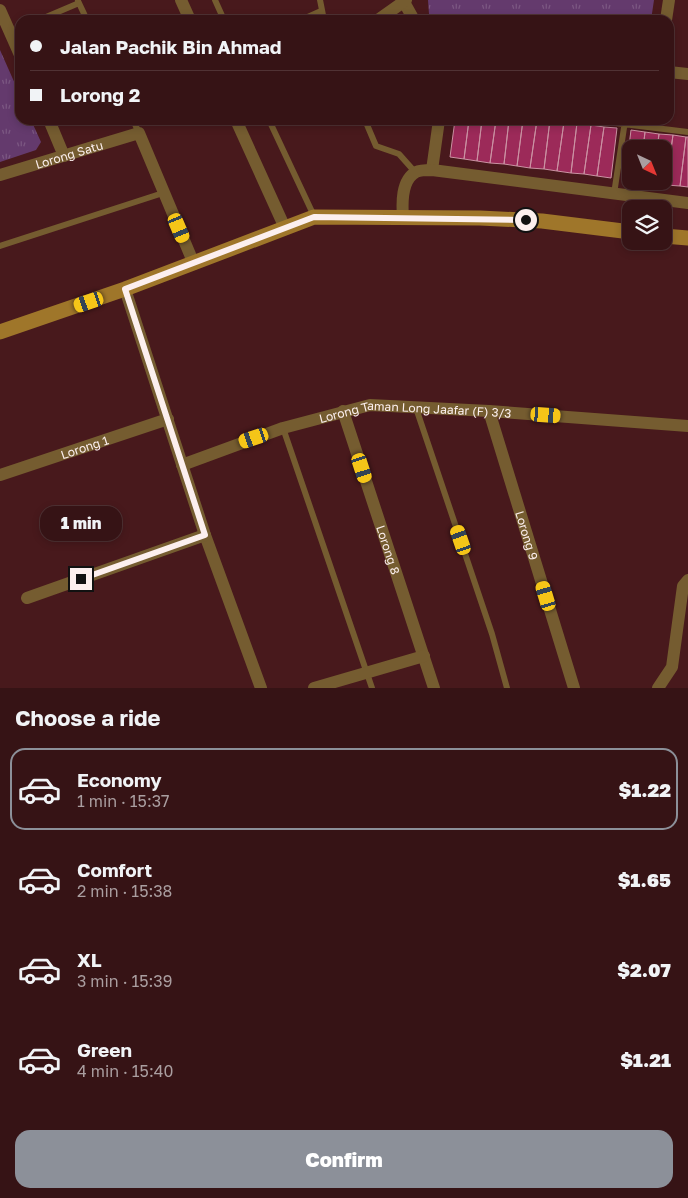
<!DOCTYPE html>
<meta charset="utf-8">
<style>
:root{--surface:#361315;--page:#3d1c1e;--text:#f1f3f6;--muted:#aa9ea0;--line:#503234;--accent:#8c9099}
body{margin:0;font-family:"Golos Text",sans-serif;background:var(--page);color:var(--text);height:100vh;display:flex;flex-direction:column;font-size:19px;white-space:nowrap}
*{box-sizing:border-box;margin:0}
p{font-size:16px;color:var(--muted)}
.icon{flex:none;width:28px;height:28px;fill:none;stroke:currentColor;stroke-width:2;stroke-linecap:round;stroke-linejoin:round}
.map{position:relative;height:688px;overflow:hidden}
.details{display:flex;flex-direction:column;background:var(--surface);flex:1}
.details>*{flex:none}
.guide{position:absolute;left:15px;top:15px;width:659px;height:110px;border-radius:15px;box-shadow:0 2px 8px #0003,0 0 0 1px var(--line);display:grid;align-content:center;height:110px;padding:0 15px;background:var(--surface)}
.needle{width:32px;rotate:137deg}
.fabs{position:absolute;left:622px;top:140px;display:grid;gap:10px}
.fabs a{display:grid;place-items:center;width:50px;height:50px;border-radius:10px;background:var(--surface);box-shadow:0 2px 8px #0003,0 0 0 1px var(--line);font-size:25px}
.end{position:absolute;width:22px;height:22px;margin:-11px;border:6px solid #fcefee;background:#111;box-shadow:0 0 0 2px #111}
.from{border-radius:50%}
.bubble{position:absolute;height:35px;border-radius:15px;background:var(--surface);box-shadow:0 2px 8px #0003,0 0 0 1px var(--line);font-size:16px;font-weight:800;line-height:35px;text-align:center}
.car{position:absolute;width:15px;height:30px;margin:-15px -8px;border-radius:6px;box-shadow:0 0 4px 1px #0007;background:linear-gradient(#f5c518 24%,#345 0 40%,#f5c518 0 76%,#345 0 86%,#f5c518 0)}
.guide b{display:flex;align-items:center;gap:18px;height:48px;font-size:19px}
.guide b+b{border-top:1px solid var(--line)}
.guide i{width:12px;height:12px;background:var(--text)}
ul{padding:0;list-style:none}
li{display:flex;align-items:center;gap:15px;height:82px;margin:0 10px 8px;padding:0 5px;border:2px solid transparent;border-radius:15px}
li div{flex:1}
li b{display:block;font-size:19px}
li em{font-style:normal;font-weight:800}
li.active{border-color:var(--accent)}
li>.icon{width:45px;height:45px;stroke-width:1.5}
h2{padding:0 15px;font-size:22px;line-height:60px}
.action{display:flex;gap:10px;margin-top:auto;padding:10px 15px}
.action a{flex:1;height:58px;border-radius:15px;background:var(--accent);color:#fff;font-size:20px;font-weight:800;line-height:58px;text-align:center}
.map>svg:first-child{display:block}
.grass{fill:url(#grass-tufts)}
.building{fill:#9c2a59;stroke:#cb92a3}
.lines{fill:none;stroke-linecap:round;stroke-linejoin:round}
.lane{stroke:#755c30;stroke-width:6}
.street{stroke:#755c30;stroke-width:12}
.secondary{stroke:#9f762a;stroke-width:15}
.route{stroke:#fcefee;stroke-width:6}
.labels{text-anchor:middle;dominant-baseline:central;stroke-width:4;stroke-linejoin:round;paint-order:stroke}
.street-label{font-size:12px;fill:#fcefee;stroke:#48191c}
</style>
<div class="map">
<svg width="688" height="688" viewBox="0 0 688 688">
<defs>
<pattern id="grass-tufts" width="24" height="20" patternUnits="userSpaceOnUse" patternTransform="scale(1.25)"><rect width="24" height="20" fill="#643a6d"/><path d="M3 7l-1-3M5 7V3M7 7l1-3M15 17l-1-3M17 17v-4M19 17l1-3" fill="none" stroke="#7b5782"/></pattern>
</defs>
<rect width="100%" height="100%" fill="#48191c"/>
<path class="grass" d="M428 0H654L651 20H432L429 14Z
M0 50 20 95V120H31L41 142 36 150 0 162Z"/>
<path class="building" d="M455 120H469L464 159 450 157Z
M469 120H482L477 161 464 159Z
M482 120H496L490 163 477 161Z
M496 120H509L504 164 490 163Z
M509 120H523L517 166 504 164Z
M523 120H537L530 168 517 166Z
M537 120H550L544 169 530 168Z
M550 120 564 122 557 171 544 169Z
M564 122 577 123 571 173 557 171Z
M577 123 591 125 584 174 571 173Z
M591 125 604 127 597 176 584 174Z
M604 127 617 128 611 178 597 176Z
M631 130 645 132 643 149H631V180L625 179Z
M645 132 659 134 657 149H643Z
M659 134 673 135 666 185 652 183 664 181V149H657Z
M673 135 686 137 680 186 666 185Z
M686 137H688V187L680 186Z"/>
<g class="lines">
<path class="lane" d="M215 0 224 20
M320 0 324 20
M78 1 87 20
M39 20 79 3
M301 20 321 11
M133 120 139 133
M269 120 314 216
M365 120 376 146 399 154 415 172
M591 120 688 132
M614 194 625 121
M0 246 163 193
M416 408 492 634 507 688
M283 428 372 688"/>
<g class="street">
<path d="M181 0 190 20"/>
<path d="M404 2 414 20"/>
<path d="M0 10 20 55"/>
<path d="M378 20 406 0"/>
<path d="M666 20 669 0"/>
<path d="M669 72 688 74"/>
<path d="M49 120 64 156"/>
<path d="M236 120 285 228"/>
<path d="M432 170 439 120"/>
<path id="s1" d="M0 175 139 133 194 264"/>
<path d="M403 217C402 204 401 180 416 172 420 170 427 170 432 170L688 203"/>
<path d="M125 289 205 535 261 688"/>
<path id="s2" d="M343 411 434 688"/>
<path id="s3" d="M489 411 574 688"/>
<path id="s4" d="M182 465 283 428 370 405 489 411 688 426"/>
<path id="s5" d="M0 475 168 419"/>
<path d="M27 598 205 535"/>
<path d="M314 688 424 656"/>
<path d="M658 688 672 667 683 586 688 580"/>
</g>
<path class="secondary" d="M664 236 688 238
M0 332 125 289 314 217 480 218 542 221 631 232"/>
</g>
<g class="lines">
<path class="route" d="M81 579 205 535 125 289 314 217 526 220"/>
</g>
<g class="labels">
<g class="street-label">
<text stroke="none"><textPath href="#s1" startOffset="72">Lorong Satu</textPath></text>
<text stroke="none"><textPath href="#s4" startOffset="242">Lorong Taman Long Jaafar (F) 3/3</textPath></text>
<text stroke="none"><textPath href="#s5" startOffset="89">Lorong 1</textPath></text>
<text stroke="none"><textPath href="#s3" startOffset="130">Lorong 9</textPath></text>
<text stroke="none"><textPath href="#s2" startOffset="146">Lorong 8</textPath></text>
</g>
</g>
</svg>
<div class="fabs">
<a><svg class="needle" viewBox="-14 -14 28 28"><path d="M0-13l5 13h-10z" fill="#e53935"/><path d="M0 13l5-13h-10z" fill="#aa9ea0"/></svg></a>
<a><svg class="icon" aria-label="layers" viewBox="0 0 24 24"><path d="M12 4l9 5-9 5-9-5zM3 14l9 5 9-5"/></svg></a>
</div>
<i class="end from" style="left:526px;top:220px"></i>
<i class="end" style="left:81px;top:579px"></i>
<div class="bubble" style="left:40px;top:506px;width:82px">1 min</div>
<i class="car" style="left:179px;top:228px;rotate:157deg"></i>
<i class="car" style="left:89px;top:302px;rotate:251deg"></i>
<i class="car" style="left:546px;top:415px;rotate:94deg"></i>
<i class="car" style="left:254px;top:438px;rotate:251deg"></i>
<i class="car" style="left:362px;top:468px;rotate:162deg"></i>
<i class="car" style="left:461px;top:540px;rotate:341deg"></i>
<i class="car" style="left:546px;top:596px;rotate:343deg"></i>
<div class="guide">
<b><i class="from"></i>Jalan Pachik Bin Ahmad</b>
<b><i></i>Lorong 2</b>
</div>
</div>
<section class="details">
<h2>Choose a ride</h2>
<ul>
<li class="active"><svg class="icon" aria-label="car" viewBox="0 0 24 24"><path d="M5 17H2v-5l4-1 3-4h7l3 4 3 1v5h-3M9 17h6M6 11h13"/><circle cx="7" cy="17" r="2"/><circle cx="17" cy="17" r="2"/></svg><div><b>Economy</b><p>1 min · 15:37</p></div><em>$1.22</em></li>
<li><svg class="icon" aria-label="car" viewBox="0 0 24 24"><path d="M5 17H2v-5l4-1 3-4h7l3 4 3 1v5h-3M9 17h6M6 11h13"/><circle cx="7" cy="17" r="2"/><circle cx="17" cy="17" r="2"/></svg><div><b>Comfort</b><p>2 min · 15:38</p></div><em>$1.65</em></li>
<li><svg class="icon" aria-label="car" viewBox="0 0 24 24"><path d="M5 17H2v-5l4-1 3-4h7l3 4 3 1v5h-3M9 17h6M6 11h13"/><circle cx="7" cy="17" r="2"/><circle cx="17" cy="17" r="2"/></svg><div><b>XL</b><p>3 min · 15:39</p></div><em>$2.07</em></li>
<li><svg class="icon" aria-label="car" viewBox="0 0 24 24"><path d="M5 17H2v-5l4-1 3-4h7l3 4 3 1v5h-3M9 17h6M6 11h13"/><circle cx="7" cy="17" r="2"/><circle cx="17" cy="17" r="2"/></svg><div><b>Green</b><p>4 min · 15:40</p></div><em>$1.21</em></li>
</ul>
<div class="action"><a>Confirm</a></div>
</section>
